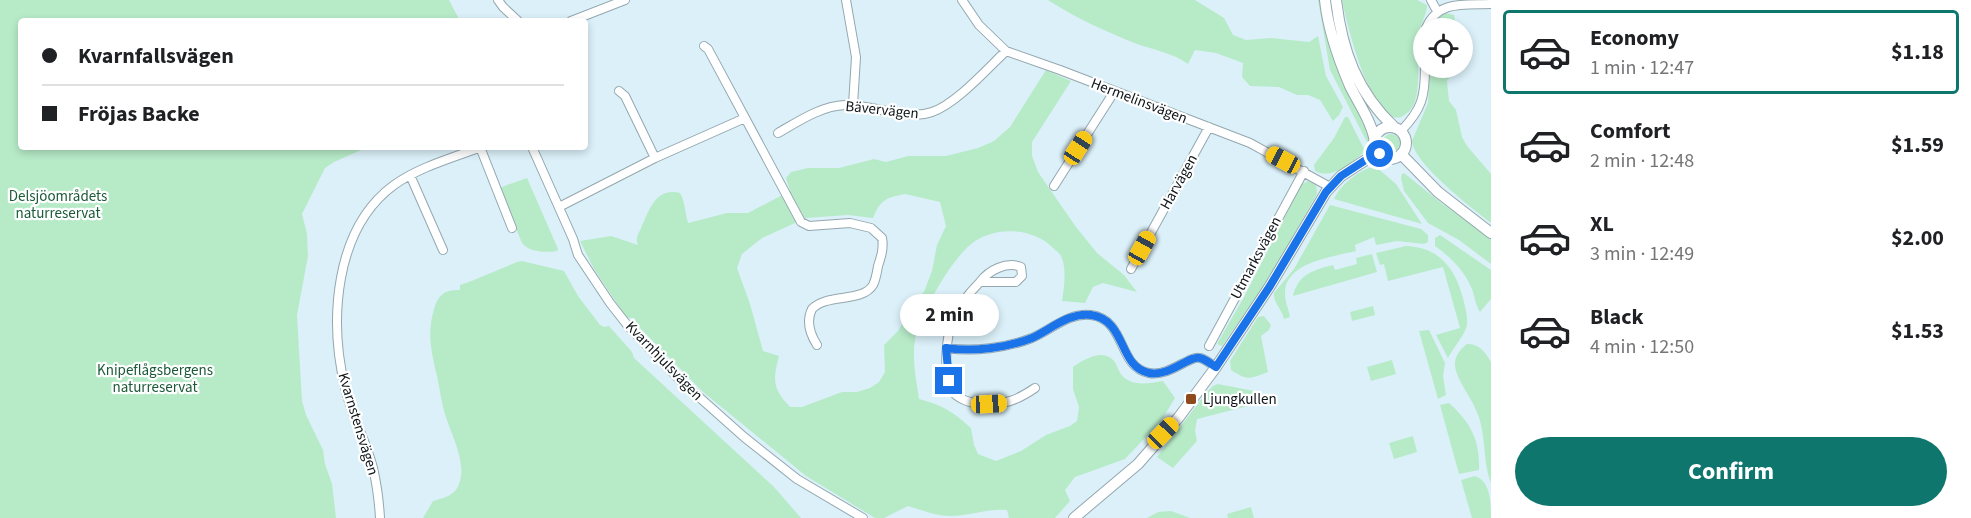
<!DOCTYPE html>
<meta charset="utf-8">
<style>
:root{--surface:#fff;--page:#f6f6f6;--text:#202124;--muted:#757577;--line:#e0e0e0;--accent:#0f766e}
body{margin:0;font-family:"Source Sans 3",sans-serif;background:var(--page);color:var(--text);height:100vh;display:flex;flex-direction:column;font-size:22px;white-space:nowrap}
*{box-sizing:border-box;margin:0}
p{font-size:20px;color:var(--muted)}
.icon{flex:none;width:33px;height:33px;fill:none;stroke:currentColor;stroke-width:2;stroke-linecap:round;stroke-linejoin:round}
.map{position:relative;flex:1;overflow:hidden}
.side{display:flex;flex-direction:column;background:var(--surface);width:480px}
.side>*{flex:none}
.hud{position:absolute;left:18px;top:18px;width:570px;height:132px;border-radius:6px;box-shadow:0 3px 9px #0003;display:grid;align-content:center;height:132px;padding:0 24px;background:var(--surface)}
.tools{position:absolute;left:1413px;top:18px;display:grid;gap:12px}
.tools a{display:grid;place-items:center;width:60px;height:60px;border-radius:50%;background:var(--surface);box-shadow:0 3px 9px #0003;font-size:30px}
.end{position:absolute;width:27px;height:27px;margin:-14px;border:8px solid #1a73e8;background:#fff;box-shadow:0 0 0 3px #fff}
.from{border-radius:50%}
.bubble{position:absolute;height:42px;border-radius:21px;background:var(--surface);box-shadow:0 3px 9px #0003;font-size:20px;font-weight:700;line-height:42px;text-align:center}
.car{position:absolute;width:18px;height:36px;margin:-18px -9px;border-radius:8px;box-shadow:0 0 4px 2px #0007;background:linear-gradient(#f5c518 24%,#345 0 40%,#f5c518 0 76%,#345 0 86%,#f5c518 0)}
.hud b{display:flex;align-items:center;gap:21px;height:57px;font-size:22px}
.hud b+b{border-top:2px solid var(--line)}
.hud i{width:15px;height:15px;background:var(--text)}
ul{padding:10px 0 0;list-style:none}
li{display:flex;align-items:center;gap:18px;height:84px;margin:0 12px 9px;padding:0 12px;border:3px solid transparent;border-radius:6px}
li div{flex:1}
li b{display:block;font-size:22px}
li em{font-style:normal;font-weight:700}
li.current{border-color:var(--accent)}
li>.icon{width:54px;height:54px;stroke-width:1.5}
.primary-button{display:flex;gap:12px;margin-top:auto;padding:12px 24px}
.primary-button a{flex:1;height:69px;border-radius:36px;background:var(--accent);color:#fff;font-size:24px;font-weight:700;line-height:69px;text-align:center}
main{display:flex;flex:1;min-height:0}
.map>svg:first-child{display:block}
.green{fill:#b7ebc8;fill-rule:evenodd}
.lines{fill:none;stroke-linecap:round;stroke-linejoin:round}
.minor-casing{stroke:#94a7af;stroke-width:10}
.tertiary-casing{stroke:#94a7af;stroke-width:12}
.minor{stroke:#fff;stroke-width:8}
.tertiary{stroke:#fff;stroke-width:10}
.route{stroke:#1a73e8;stroke-width:8}
.poi-dot{fill:#8e4a1d;stroke:#fff;stroke-width:2}
.labels{text-anchor:middle;dominant-baseline:central;stroke-width:4.5;stroke-linejoin:round;paint-order:stroke}
.street-label{font-size:15px;fill:#0d1417;stroke:#fff}
.park-label{font-size:15px;fill:#1a5a37;stroke:#fff}
.poi-label{font-size:15px;fill:#0d1417;stroke:#fff;text-anchor:start}
</style>
<main>
<div class="map">
<svg width="1491" height="518" viewBox="0 0 1491 518">
<rect width="100%" height="100%" fill="#dbf0f9"/>
<path class="green" d="M0 0H449L460 21H21V147H368L334 162 325 168 302 214 307 234 308 256 297 315 302 401 306 415 323 450 325 464 332 484 336 518H0Z
M1048 0H1195L1224 18 1233 35 1246 40 1271 38 1309 42 1318 36 1326 76 1343 107 1339 115 1333 121 1320 100 1308 95H1297L1279 87 1250 86 1242 77 1243 63 1216 53 1195 50 1188 64C1173 53 1154 50 1137 44 1107 32 1075 18 1048 0Z
M1318 0H1321L1369 131V146L1330 70Z
M1342 0H1417L1427 5C1427 16 1418 27 1418 40 1417 58 1421 87 1414 104 1412 109 1406 115 1401 117 1371 127 1346 20 1342 0Z
M1445 13 1454 15 1457 28H1432L1439 17Z
M1430 68H1456L1447 81 1449 101 1456 110 1462 137 1467 146 1491 174V223C1473 209 1413 163 1412 141L1428 103Z
M1046 70 1071 81 1032 142V156L1038 172 1076 227 1097 253 1124 275 1137 292 1103 283 1093 287 1085 303 1062 301C1064 288 1067 269 1061 256 1059 252 1054 249 1051 246 1030 227 992 226 970 245 950 262 923 310 916 335 911 356 916 378 919 399 944 406 952 411 971 428L974 445 978 454 996 461 1021 451 1046 435 1070 426 1077 421 1079 407 1073 389V367C1083 360 1101 349 1112 359 1118 364 1118 374 1126 379 1136 386 1152 383 1163 381L1175 398 1161 421 1125 459 1075 477 1065 490 1070 501 1055 518H1009L1007 510C988 508 970 516 950 516 937 516 921 510 908 506L884 518H875L806 476 703 392 641 329 634 318H628L624 314 594 269 580 241 611 236 638 245C635 238 638 235 641 228 649 211 655 187 680 193 685 201 685 213 688 223L727 213H748L790 191 786 178 791 172 808 168H839L874 159 886 162 908 156H946L978 148 994 141 1010 127ZM905 194 940 202 946 226 937 245 932 271 924 292 917 298 898 331 884 345 885 372 879 382 870 388 857 392H842L802 407H790C772 388 773 380 779 356L763 351 750 304 737 268 742 254 762 238 806 218 848 215 873 218C881 199 886 198 905 194Z
M1345 117H1348L1365 151C1352 163 1333 180 1315 171L1314 165 1334 138Z
M1382 143a9 9 0 1 1 18 0a9 9 0 1 1-18 0Z
M1375 166 1396 184 1422 224 1334 199C1341 184 1359 170 1375 166Z
M1404 173 1440 202 1491 238V264L1459 240 1428 223 1404 191 1401 178 1402 174Z
M527 178 555 242 558 249 557 251C546 253 529 252 522 243L499 188Z
M1308 181 1316 184 1317 194 1268 280 1222 346 1217 344 1244 297 1297 193 1302 184Z
M1330 205 1421 229 1428 235V242L1424 244 1397 241 1376 245 1374 237 1355 245 1356 251C1333 257 1284 262 1285 294 1285 302 1289 310 1290 317L1284 319C1282 309 1273 303 1274 293L1294 269Z
M1440 235 1491 270V299L1480 312C1474 303 1475 293 1470 285 1463 269 1449 256 1435 246V238Z
M1406 246C1439 247 1455 268 1463 298 1465 307 1468 316 1467 325 1465 335 1453 348 1448 358L1436 335 1460 328 1443 267 1388 281 1384 264 1380 265 1376 253Z
M1372 254 1377 272 1293 296C1298 274 1314 270 1333 265L1335 270 1357 264 1356 258Z
M522 261 564 271 578 296 600 325 604 327 609 326 632 352 634 358 774 487 801 518H423L433 501C443 498 455 496 459 484 467 463 452 437 446 417 441 403 440 387 436 372 431 350 427 333 434 309 438 295 445 289 460 290V285L469 282 517 262Z
M1373 306 1375 315 1352 321 1350 312Z
M1264 316 1271 325 1269 330 1261 336 1268 372C1249 379 1248 381 1231 370L1230 361 1258 317Z
M1429 330 1445 363 1443 376 1446 395 1438 399 1419 331Z
M1467 344C1480 344 1485 352 1491 362V483C1482 460 1487 434 1476 410 1471 397 1454 376 1455 363 1455 356 1461 348 1467 344Z
M1392 360 1396 374 1371 381 1367 367Z
M1218 384 1254 391 1256 404 1197 419 1195 431 1197 441 1173 468 1157 457 1206 393 1213 386Z
M1449 403C1471 423 1480 440 1479 470L1459 474 1440 405Z
M1413 436 1417 452 1394 459 1389 443Z
M1475 476C1491 481 1491 504 1491 518H1472L1461 480Z
M1251 507 1254 518H1228L1227 514Z
M1171 511 1190 518H1147L1158 512Z"/>
<g class="lines">
<g class="minor-casing">
<path id="minor" d="M498 0 503 7 518 21
M846 0 856 57 853 105
M962 0 979 25 1006 51 1060 70 1250 143 1330 187
M1431 0 1437 11
M571 21 625 0
M1426 28C1438 0 1464 5 1491 4
M704 46 708 49 801 222 809 226 850 223 871 228 882 238C884 248 881 257 878 266 877 272 876 279 873 285 862 303 827 293 812 309 806 321 810 334 817 345
M619 91 625 96 655 158
M1401 131C1422 109 1425 97 1425 68
M778 133C799 121 821 106 845 105 872 104 907 121 932 112 956 104 987 69 1006 51
M480 147 512 228
M532 147 573 239 578 255 610 303 628 326 681 381 744 437 797 479 863 518
M410 175 443 250
M1054 186 1114 92
M559 207 655 158 745 118
M1131 269 1209 127
M980 282C989 270 1007 261 1021 267L1022 276 1016 282H980C969 293 959 305 953 320 946 336 943 372 951 389 956 399 972 404 983 404 1006 404 1016 401 1035 388
M1209 346 1304 171
M947 348C974 352 1006 348 1032 338 1051 330 1069 312 1091 315 1127 320 1117 367 1149 373 1170 377 1189 355 1200 358 1205 359 1211 364 1216 367
M380 518C379 501 377 485 373 468 366 440 351 415 345 387 329 321 334 229 394 185 419 167 452 158 481 147"/>
</g>
<g class="tertiary-casing">
<path id="tertiary" d="M1325 0C1328 30 1338 58 1350 86 1359 104 1371 121 1375 141
M1336 0C1342 51 1357 92 1394 127
M1374 143a16 16 0 1 1 32 0a16 16 0 1 1-32 0Z
M1401 154 1438 192 1491 233
M1074 518 1138 464 1179 417 1216 367 1270 286 1326 192 1341 176 1378 152"/>
</g>
<use href="#minor" class="minor"/>
<use href="#tertiary" class="tertiary"/>
</g>
<g class="lines">
<path class="route" d="M949 381 946 348C974 352 1006 348 1032 338 1050 330 1069 312 1091 315 1127 320 1118 367 1149 373 1170 377 1189 355 1200 358 1205 359 1211 364 1216 367L1270 286 1326 192 1341 176 1378 152 1380 154"/>
</g>
<rect class="poi-dot" x="1185" y="393" width="12" height="12" rx="3"/>
<g class="labels">
<g class="street-label">
<text transform="translate(1139 101) rotate(21)">Hermelinsvägen</text>
<text transform="translate(882 110) rotate(6)">Bävervägen</text>
<text transform="translate(1179 182) rotate(-61)">Harvägen</text>
<text transform="translate(1256 258) rotate(-62)">Utmarksvägen</text>
<text transform="translate(664 361) rotate(46)">Kvarnhjulsvägen</text>
<text transform="translate(358 424) rotate(73)">Kvarnstensvägen</text>
</g>
<g class="park-label">
<text x="58" y="196">Delsjöområdets<tspan x="58" dy="17">naturreservat</tspan></text>
<text x="155" y="370">Knipeflågsbergens<tspan x="155" dy="17">naturreservat</tspan></text>
</g>
<g class="poi-label">
<text x="1203" y="399">Ljungkullen</text>
</g>
</g>
</svg>
<div class="tools">
<a><svg class="icon" aria-label="locate" viewBox="0 0 24 24"><circle cx="12" cy="12" r="6"/><path d="M12 2v4M12 18v4M2 12h4M18 12h4"/></svg></a>
</div>
<i class="end from" style="left:1380px;top:154px"></i>
<i class="end" style="left:949px;top:381px"></i>
<div class="bubble" style="left:900px;top:294px;width:99px">2 min</div>
<i class="car" style="left:1078px;top:148px;rotate:33deg"></i>
<i class="car" style="left:1283px;top:160px;rotate:298deg"></i>
<i class="car" style="left:1142px;top:248px;rotate:29deg"></i>
<i class="car" style="left:989px;top:404px;rotate:87deg"></i>
<i class="car" style="left:1163px;top:433px;rotate:44deg"></i>
<div class="hud">
<b><i class="from"></i>Kvarnfallsvägen</b>
<b><i></i>Fröjas Backe</b>
</div>
</div>
<section class="side">
<ul>
<li class="current"><svg class="icon" aria-label="car" viewBox="0 0 24 24"><path d="M5 17H2v-5l4-1 3-4h7l3 4 3 1v5h-3M9 17h6M6 11h13"/><circle cx="7" cy="17" r="2"/><circle cx="17" cy="17" r="2"/></svg><div><b>Economy</b><p>1 min · 12:47</p></div><em>$1.18</em></li>
<li><svg class="icon" aria-label="car" viewBox="0 0 24 24"><path d="M5 17H2v-5l4-1 3-4h7l3 4 3 1v5h-3M9 17h6M6 11h13"/><circle cx="7" cy="17" r="2"/><circle cx="17" cy="17" r="2"/></svg><div><b>Comfort</b><p>2 min · 12:48</p></div><em>$1.59</em></li>
<li><svg class="icon" aria-label="car" viewBox="0 0 24 24"><path d="M5 17H2v-5l4-1 3-4h7l3 4 3 1v5h-3M9 17h6M6 11h13"/><circle cx="7" cy="17" r="2"/><circle cx="17" cy="17" r="2"/></svg><div><b>XL</b><p>3 min · 12:49</p></div><em>$2.00</em></li>
<li><svg class="icon" aria-label="car" viewBox="0 0 24 24"><path d="M5 17H2v-5l4-1 3-4h7l3 4 3 1v5h-3M9 17h6M6 11h13"/><circle cx="7" cy="17" r="2"/><circle cx="17" cy="17" r="2"/></svg><div><b>Black</b><p>4 min · 12:50</p></div><em>$1.53</em></li>
</ul>
<div class="primary-button"><a>Confirm</a></div>
</section>
</main>
